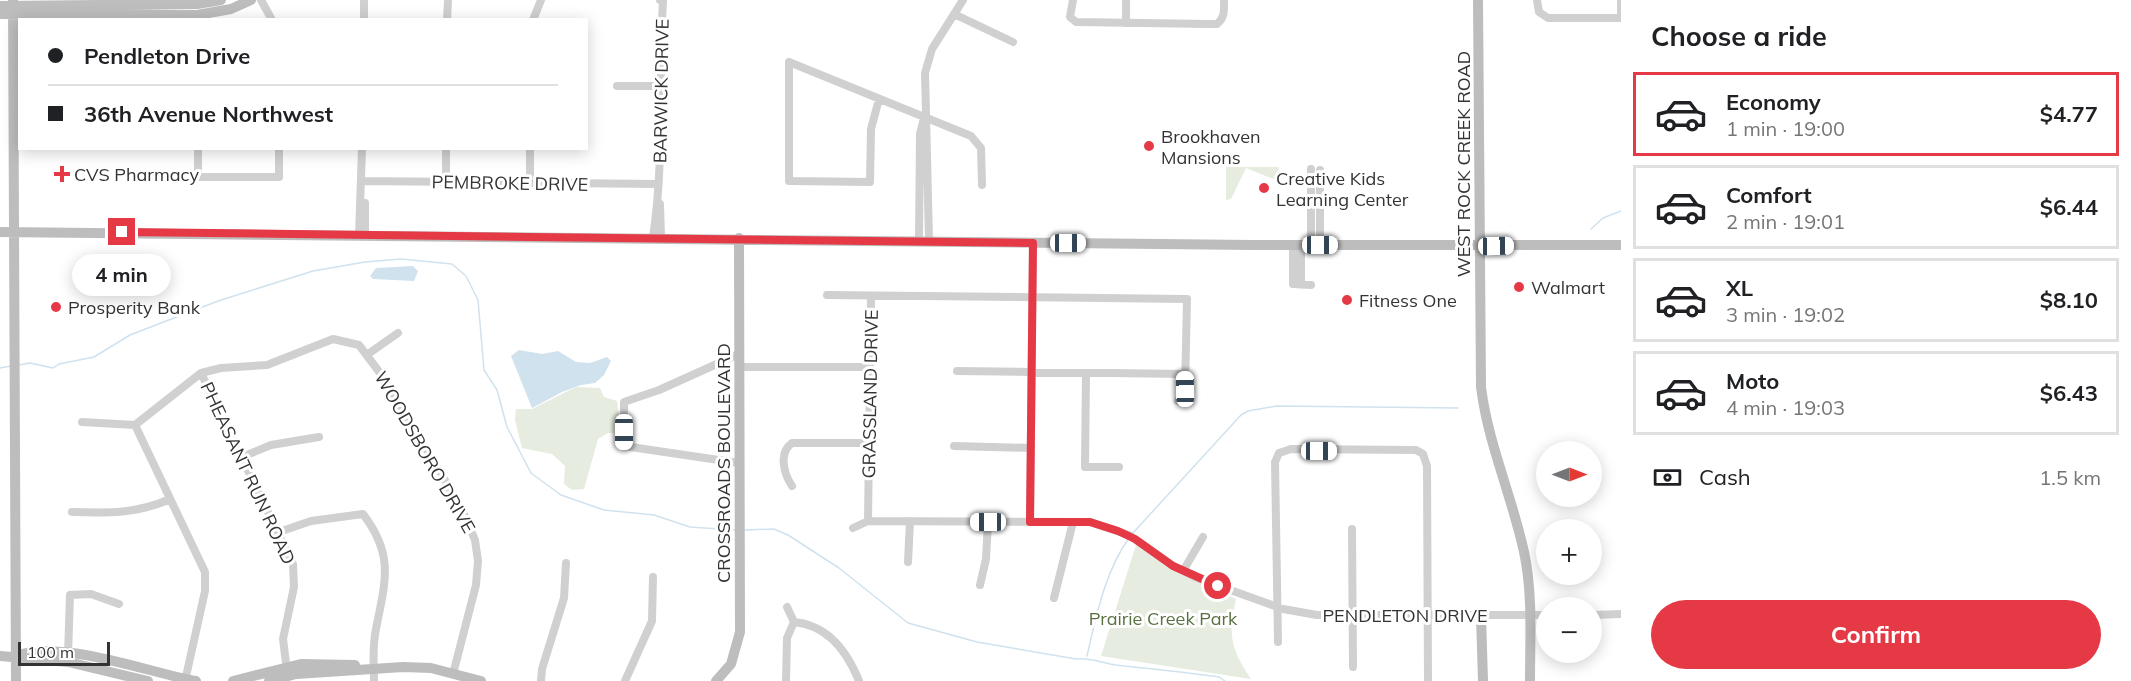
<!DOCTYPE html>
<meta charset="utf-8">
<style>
:root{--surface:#fff;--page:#f2f2f2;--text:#202124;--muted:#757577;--line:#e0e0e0;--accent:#e63946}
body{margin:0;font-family:Mulish,sans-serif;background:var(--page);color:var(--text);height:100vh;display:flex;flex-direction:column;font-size:22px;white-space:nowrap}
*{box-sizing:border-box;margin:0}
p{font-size:20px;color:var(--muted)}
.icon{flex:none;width:33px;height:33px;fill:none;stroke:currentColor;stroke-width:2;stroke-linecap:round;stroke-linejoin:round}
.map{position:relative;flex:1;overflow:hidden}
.panel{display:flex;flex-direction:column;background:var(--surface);width:510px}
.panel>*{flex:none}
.banner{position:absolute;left:18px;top:18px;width:570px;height:132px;border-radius:0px;box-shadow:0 3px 15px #0003;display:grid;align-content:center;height:132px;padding:0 30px;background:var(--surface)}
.needle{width:39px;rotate:90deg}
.tools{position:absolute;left:1536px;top:441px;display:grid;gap:12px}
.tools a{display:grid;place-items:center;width:66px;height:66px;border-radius:50%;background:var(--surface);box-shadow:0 3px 15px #0003;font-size:30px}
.scale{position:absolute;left:18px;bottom:15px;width:92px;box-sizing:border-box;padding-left:6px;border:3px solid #333;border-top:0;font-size:16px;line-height:21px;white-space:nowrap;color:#333;-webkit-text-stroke:4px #fff;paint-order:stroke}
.end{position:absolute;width:27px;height:27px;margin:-14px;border:8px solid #e63946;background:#fff;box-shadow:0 0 0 3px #fff}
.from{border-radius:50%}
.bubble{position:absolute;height:42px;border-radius:21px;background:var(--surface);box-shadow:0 3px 15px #0003;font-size:20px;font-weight:700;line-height:42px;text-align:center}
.car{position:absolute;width:18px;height:36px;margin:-18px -9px;border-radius:8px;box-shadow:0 0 4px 2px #0007;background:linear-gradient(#fff 24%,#345 0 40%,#fff 0 76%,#345 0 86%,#fff 0)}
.banner b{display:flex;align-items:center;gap:21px;height:57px;font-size:22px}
.banner b+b{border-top:2px solid var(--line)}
.banner i{width:15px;height:15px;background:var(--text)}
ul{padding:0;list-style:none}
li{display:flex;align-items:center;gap:18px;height:84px;margin:0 12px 9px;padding:0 18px;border:3px solid var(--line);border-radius:0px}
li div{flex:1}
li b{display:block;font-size:22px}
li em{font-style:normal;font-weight:700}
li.selected{border-color:var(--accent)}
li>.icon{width:54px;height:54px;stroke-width:1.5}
h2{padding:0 30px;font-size:27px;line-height:72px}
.pay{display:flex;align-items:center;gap:15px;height:66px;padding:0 30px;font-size:22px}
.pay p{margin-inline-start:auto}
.button{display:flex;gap:12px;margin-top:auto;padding:12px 30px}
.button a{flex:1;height:69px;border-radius:36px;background:var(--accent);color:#fff;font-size:24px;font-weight:700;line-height:69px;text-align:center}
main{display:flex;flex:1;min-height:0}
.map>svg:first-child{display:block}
.green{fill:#e6ecdf}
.water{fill:#cfe2ee}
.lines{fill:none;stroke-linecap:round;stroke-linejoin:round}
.stream{stroke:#cfe2ee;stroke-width:1.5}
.street{stroke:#d0d0d0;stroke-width:8}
.secondary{stroke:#bdbdbd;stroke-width:10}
.route{stroke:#e63946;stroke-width:8}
.poi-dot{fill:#e63946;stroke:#fff;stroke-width:2}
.labels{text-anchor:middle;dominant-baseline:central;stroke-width:6;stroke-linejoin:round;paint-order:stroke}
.street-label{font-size:18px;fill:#333;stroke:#fff}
.poi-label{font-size:18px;fill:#333;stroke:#fff;text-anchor:start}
.park-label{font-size:18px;fill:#56703f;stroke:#fff}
</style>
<main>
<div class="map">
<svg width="1621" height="681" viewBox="0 0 1621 681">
<rect width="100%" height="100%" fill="#fff"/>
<path class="green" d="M1226 167H1279L1276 180 1246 168 1231 199 1226 200Z
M576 387 600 388 604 397 617 401 621 433H608L598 439 584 489 572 490 564 484 565 466 552 454 522 448 515 420 516 409H532Z
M1136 545 1173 571 1236 599C1228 635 1230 648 1251 679L1101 656Z"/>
<path class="water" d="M413 266 418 271 414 281 373 279 370 276 376 268Z
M519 350 542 354 558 351 576 362 590 363 607 357 611 361 604 375 595 383 581 385 562 392 532 408 511 356Z"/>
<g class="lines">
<path class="stream" d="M1591 229 1603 218 1621 211
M19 365 30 363 53 368 59 364 94 357 130 335 218 301 313 271 365 262 401 259 452 264 466 276 478 300 484 370 497 390 507 427 531 473 561 495 604 510 654 515 690 527 735 530
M0 368 11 366
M745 530 774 529 788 535 839 568 908 623 977 642 1076 659C1089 657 1102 663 1116 665 1151 669 1185 672 1219 677L1225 681
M1132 534 1241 415 1248 411 1277 406 1458 408
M1087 656C1096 617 1105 571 1129 538"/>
<path class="street" d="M261 0 272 20
M1073 0 1070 17 1076 22 1208 24H1217C1225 17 1224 11 1224 0
M1537 0 1539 12 1548 18H1621
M1621 0V18
M954 14 1013 42
M364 20V0
M447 20 448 0
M533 20 541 0
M1126 23V0
M617 86H660
M879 99 871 129 870 182 789 181V62L971 136 981 148 982 185
M198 148V177H279V148
M446 148V182
M1320 170V245
M362 181 658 184
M530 183V148
M365 203V236
M660 204 661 237
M359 236 362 148
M653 237C665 159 658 80 663 1L660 0
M919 240 920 134 924 118
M929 240 925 73 932 49 963 0
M1293 245V284L1311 285
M1301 245V285
M1311 245V169
M827 295 1187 299 1185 389 1178 401
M368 354 398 333
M739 354 659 390 624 402V446L739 463
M739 367H870
M957 371 1185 374
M201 373 293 564 294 587 283 639 287 671
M1086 373 1085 467H1119
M82 422 135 425
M135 425 201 373 221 368 267 365 333 339 359 345 380 373 442 475 464 514 475 540 478 561 476 585 453 674
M135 425 205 572V591L185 681
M954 446 1031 448
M242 457 271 445 319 437
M792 486C784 474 778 453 792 443H869
M72 512C108 513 137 514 170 499
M868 521 871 296
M1030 522 1033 243
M853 528 868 521 1090 522 1129 535 1173 566 1197 578 1283 609 1317 615H1546
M1352 529 1353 667
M279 532 311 521 363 514C395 556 385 582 376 629 372 647 374 664 374 681
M908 562 910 521
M1183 571 1203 537
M980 585 986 559 988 522
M1054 598 1073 522
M787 607 794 622
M1592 615 1621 614
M794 622C827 625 847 651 859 681
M1278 642 1275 462 1279 453 1291 449 1416 450 1423 454 1427 466 1428 681
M68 655 70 595 91 594 119 604
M541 681 542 669 564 598 566 563
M625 681 652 621 653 577
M786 681 787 638 794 622"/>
<path class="secondary" d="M13 0 16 681
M1478 0 1481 387C1488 444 1512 496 1524 552 1533 594 1530 638 1530 681
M0 6 197 4 221 0
M0 14 197 15 231 9 251 0
M0 232 1254 245H1621
M1481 616 1483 681
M0 656 68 662 148 681
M16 656C62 639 146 672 196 681
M233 681 301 664 355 665
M269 681 296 674 403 667 431 668 481 681
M716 681 731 664 740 632 739 238"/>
</g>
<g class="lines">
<path class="route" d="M122 232 1033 243 1030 522H1090L1118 531 1135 539 1173 566 1218 586"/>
</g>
<g class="poi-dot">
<circle cx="1149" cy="146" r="6"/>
<path d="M59 165h6v6h6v6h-6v6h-6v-6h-6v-6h6z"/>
<circle cx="1264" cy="188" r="6"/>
<circle cx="1519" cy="287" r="6"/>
<circle cx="1347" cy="300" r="6"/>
<circle cx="56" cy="307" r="6"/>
</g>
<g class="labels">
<g class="street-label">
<text transform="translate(661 91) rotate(-89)">BARWICK DRIVE</text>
<text transform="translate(1463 164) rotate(-90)">WEST ROCK CREEK ROAD</text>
<text transform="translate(510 183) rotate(1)">PEMBROKE DRIVE</text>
<text transform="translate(870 394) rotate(-89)">GRASSLAND DRIVE</text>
<text transform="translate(425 452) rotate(60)">WOODSBORO DRIVE</text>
<text transform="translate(723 463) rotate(-90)">CROSSROADS BOULEVARD</text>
<text transform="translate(248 473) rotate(65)">PHEASANT RUN ROAD</text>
<text x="1405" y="615">PENDLETON DRIVE</text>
</g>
<g class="poi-label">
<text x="1161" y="136">Brookhaven<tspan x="1161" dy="21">Mansions</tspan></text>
<text x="74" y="174">CVS Pharmacy</text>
<text x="1276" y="178">Creative Kids<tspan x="1276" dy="21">Learning Center</tspan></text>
<text x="1531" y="287">Walmart</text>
<text x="1359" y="300">Fitness One</text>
<text x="68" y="307">Prosperity Bank</text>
</g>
<g class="park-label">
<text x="1163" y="618">Prairie Creek Park</text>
</g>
</g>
</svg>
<div class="tools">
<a><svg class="needle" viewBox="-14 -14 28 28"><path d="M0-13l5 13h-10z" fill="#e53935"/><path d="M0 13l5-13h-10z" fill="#757577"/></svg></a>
<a>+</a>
<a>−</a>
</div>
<div class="scale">100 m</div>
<i class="end from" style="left:1218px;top:586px"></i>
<i class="end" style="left:122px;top:232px"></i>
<div class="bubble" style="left:72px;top:254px;width:99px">4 min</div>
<i class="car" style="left:1068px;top:243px;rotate:90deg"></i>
<i class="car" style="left:1320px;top:245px;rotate:90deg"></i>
<i class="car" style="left:1496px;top:246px;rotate:89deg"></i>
<i class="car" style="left:1185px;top:389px;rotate:359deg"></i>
<i class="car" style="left:624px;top:432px;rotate:180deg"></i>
<i class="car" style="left:1319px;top:451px;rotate:90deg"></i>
<i class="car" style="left:988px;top:522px;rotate:270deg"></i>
<div class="banner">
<b><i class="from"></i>Pendleton Drive</b>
<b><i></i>36th Avenue Northwest</b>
</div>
</div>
<section class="panel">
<h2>Choose a ride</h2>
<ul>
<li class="selected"><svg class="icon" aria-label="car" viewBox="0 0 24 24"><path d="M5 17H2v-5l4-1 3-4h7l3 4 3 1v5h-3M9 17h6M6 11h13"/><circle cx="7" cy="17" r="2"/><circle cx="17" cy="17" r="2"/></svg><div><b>Economy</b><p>1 min · 19:00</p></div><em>$4.77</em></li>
<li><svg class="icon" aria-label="car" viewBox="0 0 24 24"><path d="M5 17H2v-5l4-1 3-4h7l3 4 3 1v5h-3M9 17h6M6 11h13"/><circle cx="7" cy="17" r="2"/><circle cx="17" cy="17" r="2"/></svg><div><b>Comfort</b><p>2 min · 19:01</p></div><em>$6.44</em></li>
<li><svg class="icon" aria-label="car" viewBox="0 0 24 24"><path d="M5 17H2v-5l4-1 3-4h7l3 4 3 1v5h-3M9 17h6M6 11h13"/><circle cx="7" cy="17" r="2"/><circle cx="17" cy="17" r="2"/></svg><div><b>XL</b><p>3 min · 19:02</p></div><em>$8.10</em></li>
<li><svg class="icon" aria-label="car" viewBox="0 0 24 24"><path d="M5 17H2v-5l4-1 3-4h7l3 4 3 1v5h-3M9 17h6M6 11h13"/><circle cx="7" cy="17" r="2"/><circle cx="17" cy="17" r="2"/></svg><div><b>Moto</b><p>4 min · 19:03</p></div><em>$6.43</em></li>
</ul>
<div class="pay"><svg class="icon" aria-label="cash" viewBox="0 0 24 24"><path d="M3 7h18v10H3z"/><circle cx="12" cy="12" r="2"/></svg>Cash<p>1.5 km</p></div>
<div class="button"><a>Confirm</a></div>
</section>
</main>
